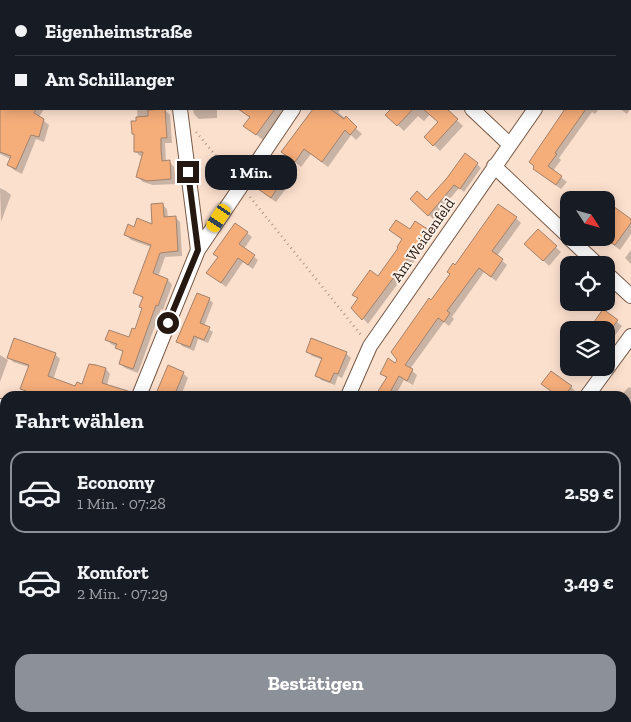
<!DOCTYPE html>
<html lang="de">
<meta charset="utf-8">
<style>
:root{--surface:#171b24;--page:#242831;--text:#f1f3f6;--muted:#9ea1a6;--line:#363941;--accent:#8c9099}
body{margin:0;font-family:"Zilla Slab",serif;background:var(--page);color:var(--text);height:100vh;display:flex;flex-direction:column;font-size:19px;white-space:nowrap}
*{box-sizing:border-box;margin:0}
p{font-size:16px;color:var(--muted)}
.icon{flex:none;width:28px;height:28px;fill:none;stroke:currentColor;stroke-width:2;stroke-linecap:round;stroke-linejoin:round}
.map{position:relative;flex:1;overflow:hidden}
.panel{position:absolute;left:0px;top:391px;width:631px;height:331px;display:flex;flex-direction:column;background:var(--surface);border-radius:15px 15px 0 0;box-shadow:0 2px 12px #0003}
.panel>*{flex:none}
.top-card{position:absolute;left:0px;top:0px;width:631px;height:110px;box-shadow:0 2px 12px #0003;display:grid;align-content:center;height:110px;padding:0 15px;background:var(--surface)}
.needle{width:32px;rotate:126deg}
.buttons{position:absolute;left:560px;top:191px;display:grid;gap:10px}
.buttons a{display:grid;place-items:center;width:55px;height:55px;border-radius:10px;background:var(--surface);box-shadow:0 2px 12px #0003;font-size:25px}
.end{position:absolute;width:22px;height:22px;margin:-11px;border:6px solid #241810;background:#fff;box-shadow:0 0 0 2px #fff}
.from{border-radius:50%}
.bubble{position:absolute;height:35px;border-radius:15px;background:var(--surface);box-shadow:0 2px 12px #0003;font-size:16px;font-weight:700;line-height:35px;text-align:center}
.car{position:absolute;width:15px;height:30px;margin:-15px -8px;border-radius:6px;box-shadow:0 0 4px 1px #0007;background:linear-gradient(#f5c518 24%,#345 0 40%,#f5c518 0 76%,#345 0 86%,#f5c518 0)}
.top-card b{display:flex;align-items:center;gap:18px;height:48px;font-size:19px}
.top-card b+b{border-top:1px solid var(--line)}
.top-card i{width:12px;height:12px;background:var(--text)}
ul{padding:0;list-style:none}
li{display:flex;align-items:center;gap:15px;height:82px;margin:0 10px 8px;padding:0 5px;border:2px solid transparent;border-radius:15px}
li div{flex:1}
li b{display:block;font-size:19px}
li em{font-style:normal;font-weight:700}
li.selected{border-color:var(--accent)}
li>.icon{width:45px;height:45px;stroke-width:1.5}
h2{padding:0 15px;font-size:22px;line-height:60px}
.primary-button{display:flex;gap:10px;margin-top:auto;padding:10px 15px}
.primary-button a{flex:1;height:58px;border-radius:15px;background:var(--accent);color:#fff;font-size:20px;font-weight:700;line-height:58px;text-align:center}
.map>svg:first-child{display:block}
.shadow{fill:#0003}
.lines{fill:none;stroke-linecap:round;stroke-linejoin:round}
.canal{stroke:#958ad4;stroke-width:14}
.building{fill:#f5ad7a;stroke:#a2836e}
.minor-casing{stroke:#765946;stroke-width:16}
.path{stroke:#ae9889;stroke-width:2.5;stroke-dasharray:1 4;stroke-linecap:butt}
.minor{stroke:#fff;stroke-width:14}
.route{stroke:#241810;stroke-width:6}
.labels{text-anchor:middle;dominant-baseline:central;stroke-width:4;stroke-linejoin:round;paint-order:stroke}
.street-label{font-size:15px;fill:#241810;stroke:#fef1e7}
</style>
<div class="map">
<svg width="631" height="722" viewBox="0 0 631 722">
<rect width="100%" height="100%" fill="#fce0ce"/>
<path class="shadow" d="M294 0H338L340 1H295Z
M395 0H414L415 1H396Z
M512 0H537L538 1H513Z
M631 21V66L630 67V23Z
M630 103 631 108 627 114 620 109H630Z
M6 109H44L39 117 49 125 44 142 36 139 22 174 14 170 8 165 11 159 0 154V115L2 116Z
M137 109 165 110 170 115 172 143H165L166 162 169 161 174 167 176 184 153 185 143 182 138 177 143 156H140L135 151 138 122Z
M193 109H217V118L199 119 194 114Z
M239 109H284L263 140 245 126 250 118Z
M314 109H341L338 112 362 134 356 140 351 135 328 167 311 154 301 167 283 152Z
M392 109H445L463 126 440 151 426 137 439 122 430 114 424 121 418 116 404 131 387 115Z
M567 109H599L595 114 592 112 559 158 561 160 553 171 567 182 561 189 539 173 530 162Z
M477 164 481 168 464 192 459 188 433 219 412 199 427 202Z
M268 177 285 190 276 202 265 194Z
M0 188 6 191 11 195 1 222Z
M162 204 167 209 168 218 175 217 180 222 182 256 165 257 158 277 168 280 172 285 163 310 161 309 138 373 125 368 120 363 124 353 117 347 111 344 106 339H129L135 331 143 309 141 307 144 299 134 292 151 247 131 240 126 235 135 228 153 226Z
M516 218 521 223 497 256 507 265 496 281 484 272 452 317 454 319 449 326 444 322 410 369 417 375 413 385 404 380 395 396H377L387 379 382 373 396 365 432 302 455 267Z
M631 221V234L620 250 604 238H606Z
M416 222 433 236 368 324 353 307 359 299 354 294 378 278 400 249 403 240 391 230 410 231Z
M538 231 561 252 549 266 526 244Z
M247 233 252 237 244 249 258 260 253 269 243 262 226 287 208 273Z
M631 250V264L625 258Z
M569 271V283L563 277Z
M209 299 213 303 204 326 213 332 208 343 198 339 194 351 182 346 178 341Z
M604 311 622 326 614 337 596 322Z
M15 340 56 355 60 359 53 380 76 388 83 385 106 369 110 374 107 385 126 395V396H32L22 388 29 367 13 362 9 357Z
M307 351 346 353 351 358 342 378 338 376 335 385 321 380 317 376 323 360 312 356Z
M0 355 8 360 0 382Z
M169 367 183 373 188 378 182 393 188 396H157Z
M543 384 571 387 576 392 573 396H558Z
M629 387 631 388V422L626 418V396H620Z
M279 391 292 396H276Z
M0 422 5 424V477L0 473V465L3 456 0 454Z
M631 499V513L626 508Z
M631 578V608L626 605V587Z
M0 613H5V707H0Z
M626 675 631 677V712L626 710Z
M35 718H77L80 720 79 722H33Z
M197 718 206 722H195Z
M411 718H434L433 722H410Z
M480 718H498L496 722H480L478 720Z
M498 718H564L573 722H510Z"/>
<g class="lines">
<path class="canal" d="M8 1H9
M0 18 1 16"/>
</g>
<path class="building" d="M0 109H36L34 113 44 119 39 137 31 135 16 169 7 165 11 156 0 152Z
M165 109 167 138H161V149L162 161 170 160 171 179 147 181 136 177 143 152H134V134H132L131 121H136V117L148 116V110Z
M238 109H275L256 135 243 126 250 117Z
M313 109H330L344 119 346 116 357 127 350 135 345 130 322 162 304 149 295 162 281 152Z
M391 109H413L397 126 385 115Z
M423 109H447L458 119 433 146 424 137 438 122Z
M565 109H586L555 153 557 154 548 166 562 176 556 185 533 169 534 166 529 162Z
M465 153 478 163 460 189 454 185 428 216 410 199 417 191 427 200 447 178Z
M268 175 280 184 271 198 258 189Z
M163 203 164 217 176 216 178 251 160 253 153 273 168 279 158 306 156 305 133 369 119 364 123 351 115 348 117 344 105 340 109 330 129 337 132 328 135 329 142 308 139 307 143 297 133 293 151 245 124 235 128 224 134 227 137 218 152 224 151 204Z
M498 204 517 217 492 251 503 259 491 277 479 268 447 311 450 313 444 322 438 318 433 325 405 365 413 369 407 381 399 376 388 396H375L387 377 380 374 388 358 395 363 397 360 391 352 429 298 431 300 450 274 447 272 453 263 455 265Z
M613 206 631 219V223L615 245 606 240V216Z
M396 220 410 229 415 221 429 230 362 320 351 308 358 298 352 295 370 270 378 276 398 248 397 247 402 239 389 230Z
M235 223 248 232 239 244 255 255 248 265 238 258 221 283 206 273 218 257 213 254Z
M538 229 557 246 543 261 524 244Z
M197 293 210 298 200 323 210 327 204 340 194 336 190 347 176 342Z
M603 309 618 320 608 333 606 330 594 322Z
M14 338 56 353 48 376 75 386 77 382 82 384 89 364 96 365 106 368 102 383 131 392 130 396H31L32 393 20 389 29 365 7 358Z
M311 338 347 352 338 374 334 373 330 382 315 376 322 358 306 352Z
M168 365 184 372 174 396H155Z
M551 371 572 386 564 396H558L541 384Z"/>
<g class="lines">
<g class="minor-casing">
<path id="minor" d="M169 0V1
M358 0 359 1
M569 0 571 1
M41 1 42 0
M612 1V0
M0 75 1 73
M180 109 198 250
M472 109 509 144
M494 166 569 237
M569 238 598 265
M606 273 631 296
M139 396 198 250 293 109
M348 396 370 346 535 109
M587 396 631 336
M0 406 5 407
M626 543 631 544
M240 718 253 722
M15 722 16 718
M227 722 228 718
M446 722 448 718"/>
</g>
<path class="path" d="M196 132 232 175
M250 197 361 335"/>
<use href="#minor" class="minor"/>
</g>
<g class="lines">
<path class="route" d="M168 323 198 250 188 172"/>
</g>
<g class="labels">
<g class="street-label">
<text transform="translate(423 240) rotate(-55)">Am Weidenfeld</text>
</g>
</g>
</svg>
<div class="buttons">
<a><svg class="needle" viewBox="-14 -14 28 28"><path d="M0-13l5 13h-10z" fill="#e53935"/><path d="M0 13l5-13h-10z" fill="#9ea1a6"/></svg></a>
<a><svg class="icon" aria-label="locate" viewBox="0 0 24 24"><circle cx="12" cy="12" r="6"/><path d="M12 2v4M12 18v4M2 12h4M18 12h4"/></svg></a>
<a><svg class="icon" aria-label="layers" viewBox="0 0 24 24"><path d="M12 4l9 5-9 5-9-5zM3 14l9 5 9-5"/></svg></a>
</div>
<i class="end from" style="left:168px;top:323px"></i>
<i class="end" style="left:188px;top:172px"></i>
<div class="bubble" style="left:205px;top:155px;width:92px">1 Min.</div>
<i class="car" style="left:219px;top:218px;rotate:214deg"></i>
<div class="top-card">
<b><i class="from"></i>Eigenheimstraße</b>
<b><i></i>Am Schillanger</b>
</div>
<section class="panel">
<h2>Fahrt wählen</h2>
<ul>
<li class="selected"><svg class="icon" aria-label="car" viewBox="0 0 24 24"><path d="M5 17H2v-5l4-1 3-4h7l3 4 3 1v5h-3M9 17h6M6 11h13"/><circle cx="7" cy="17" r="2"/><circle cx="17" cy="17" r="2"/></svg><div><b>Economy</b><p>1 Min. · 07:28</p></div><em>2.59 €</em></li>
<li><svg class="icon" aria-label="car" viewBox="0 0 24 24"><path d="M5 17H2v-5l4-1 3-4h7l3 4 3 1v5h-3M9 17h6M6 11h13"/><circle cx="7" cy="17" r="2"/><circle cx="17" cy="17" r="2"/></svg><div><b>Komfort</b><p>2 Min. · 07:29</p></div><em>3.49 €</em></li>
</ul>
<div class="primary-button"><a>Bestätigen</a></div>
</section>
</div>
